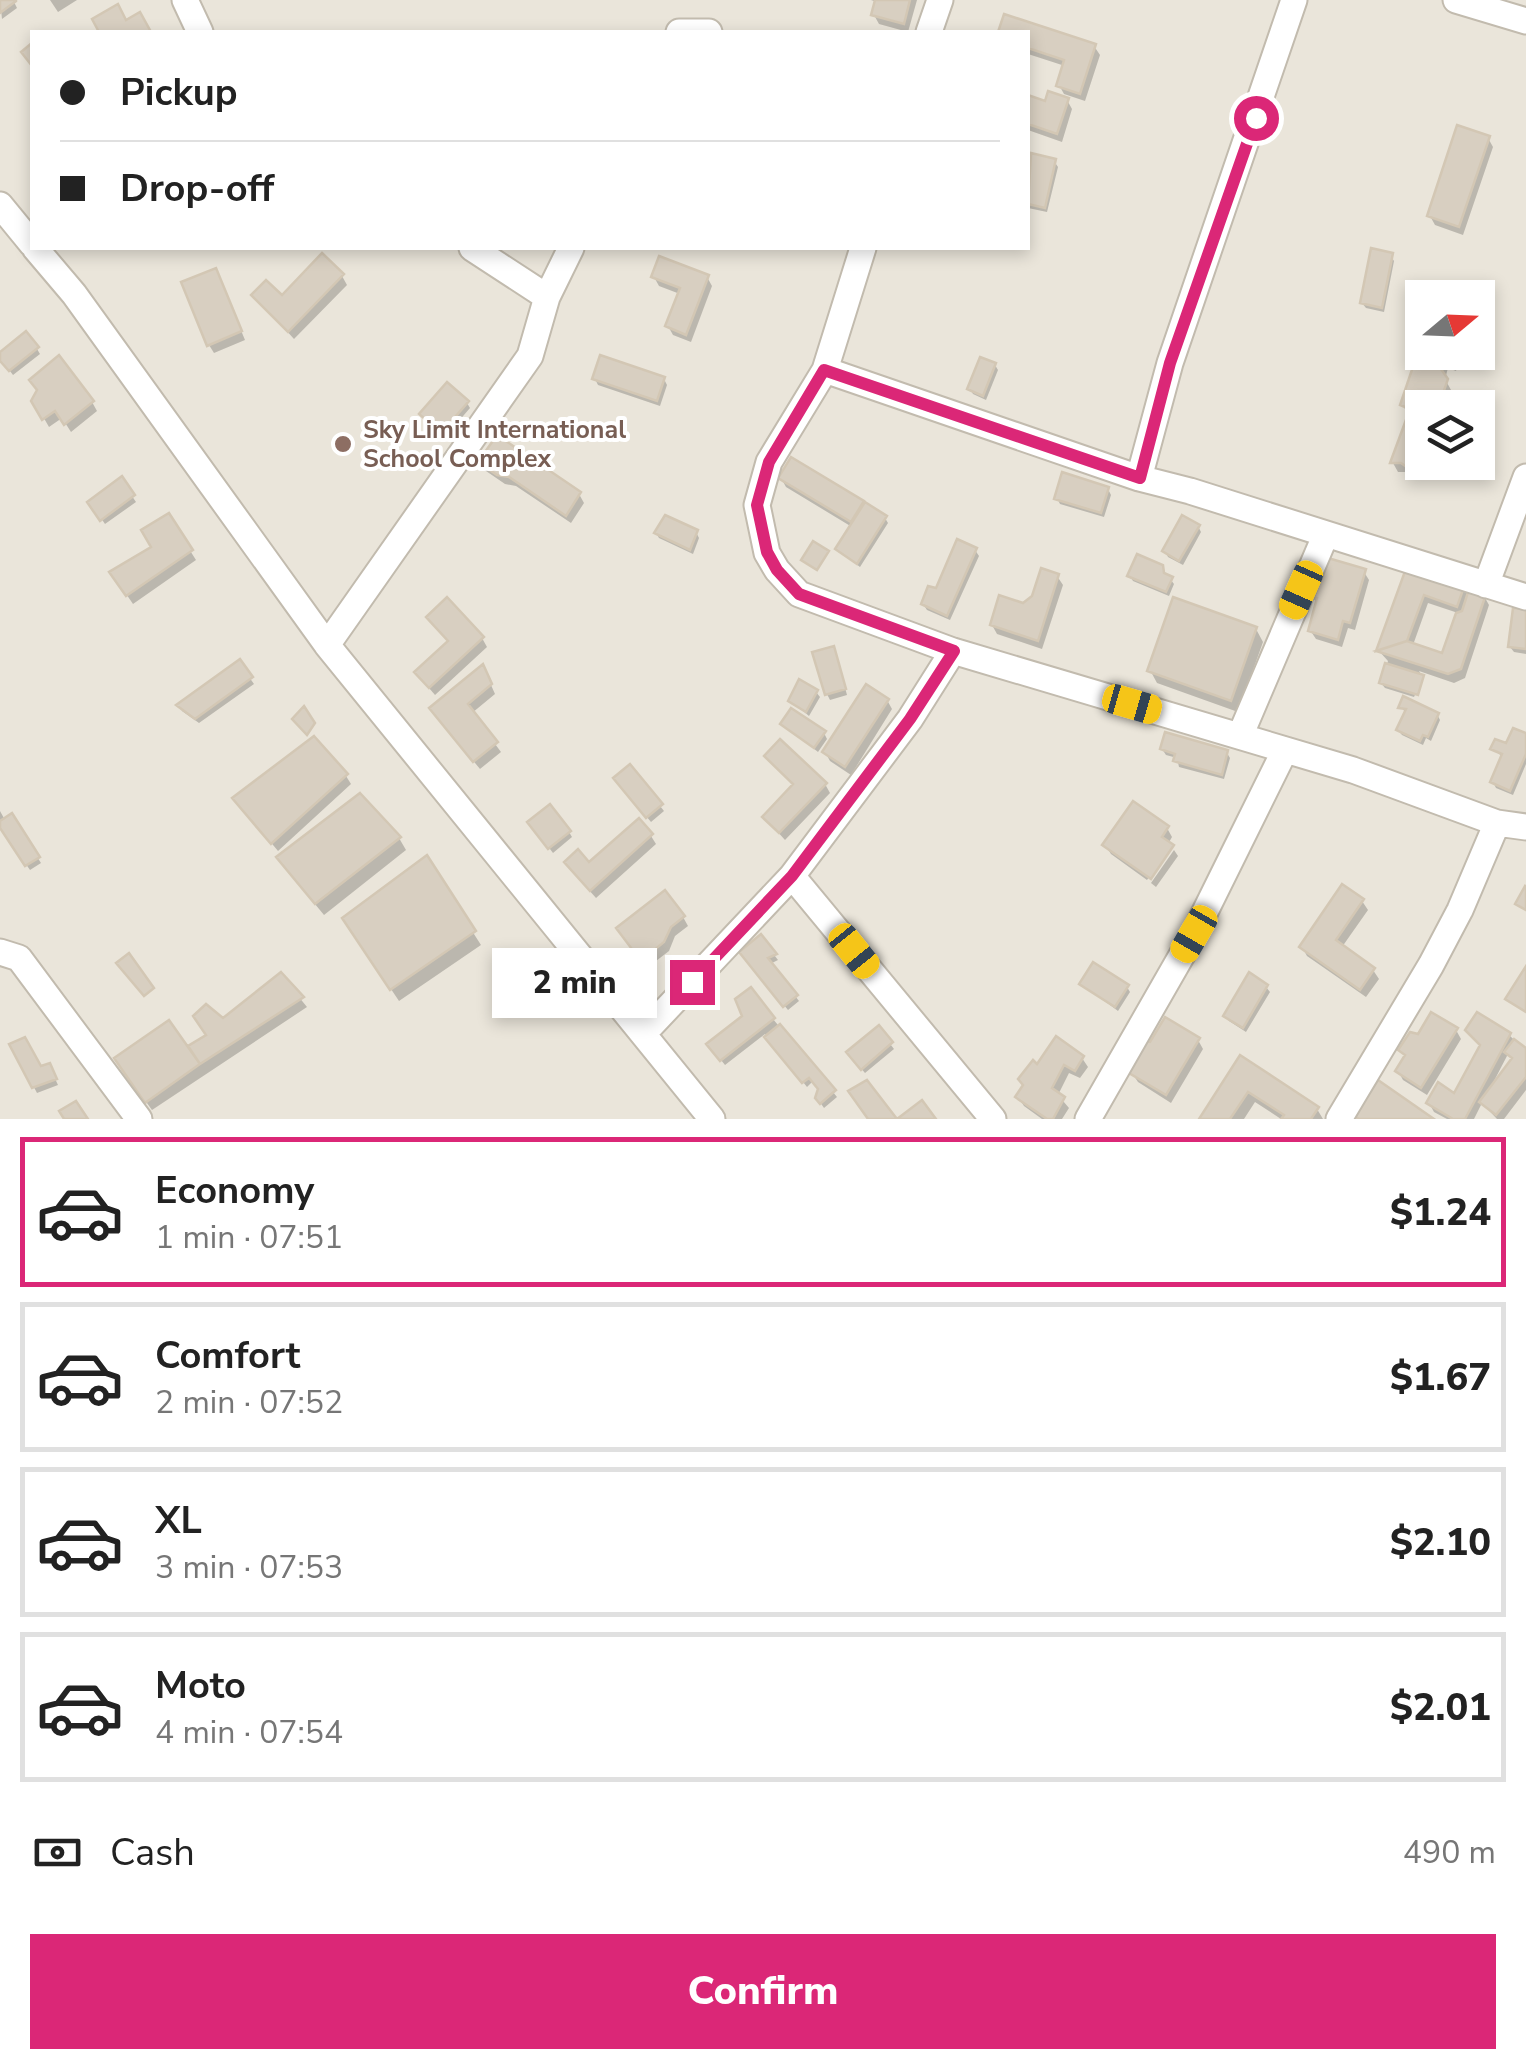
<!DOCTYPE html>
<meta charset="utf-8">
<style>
:root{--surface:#fff;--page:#f6f6f6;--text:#222;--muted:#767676;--line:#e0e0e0;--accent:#db2777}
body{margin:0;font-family:"Nunito Sans",sans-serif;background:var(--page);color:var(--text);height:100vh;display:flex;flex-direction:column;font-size:38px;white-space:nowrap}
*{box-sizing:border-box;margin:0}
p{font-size:32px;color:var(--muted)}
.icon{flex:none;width:55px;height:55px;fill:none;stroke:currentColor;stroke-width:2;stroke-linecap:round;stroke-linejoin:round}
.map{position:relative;height:1119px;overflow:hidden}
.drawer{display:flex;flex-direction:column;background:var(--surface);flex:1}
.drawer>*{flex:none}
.top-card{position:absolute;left:30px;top:30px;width:1000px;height:220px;border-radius:0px;box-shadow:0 5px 15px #0003;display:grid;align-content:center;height:220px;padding:0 30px;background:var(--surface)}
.needle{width:65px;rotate:71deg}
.fabs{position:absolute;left:1405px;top:280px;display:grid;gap:20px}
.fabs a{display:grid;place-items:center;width:90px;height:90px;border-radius:0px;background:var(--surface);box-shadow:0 5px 15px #0003;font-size:50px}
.end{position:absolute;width:45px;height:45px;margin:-22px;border:12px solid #db2777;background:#fff;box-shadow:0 0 0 5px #fff}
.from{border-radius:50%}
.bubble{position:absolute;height:70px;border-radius:0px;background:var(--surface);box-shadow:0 5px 15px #0003;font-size:32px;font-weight:800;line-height:70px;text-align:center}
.car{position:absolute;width:30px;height:60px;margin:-30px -15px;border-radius:12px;box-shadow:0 0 8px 2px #0007;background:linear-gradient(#f5c518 24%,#345 0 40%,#f5c518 0 76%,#345 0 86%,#f5c518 0)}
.top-card b{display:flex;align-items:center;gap:35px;height:95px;font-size:38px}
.top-card b+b{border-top:2px solid var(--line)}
.top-card i{width:25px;height:25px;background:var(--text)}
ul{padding:18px 0 0;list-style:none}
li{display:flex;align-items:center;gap:30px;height:150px;margin:0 20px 15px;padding:0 10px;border:5px solid var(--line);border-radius:0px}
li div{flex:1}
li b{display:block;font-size:38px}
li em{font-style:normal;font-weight:800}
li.on{border-color:var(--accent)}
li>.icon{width:90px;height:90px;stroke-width:1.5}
.pay{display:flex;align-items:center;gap:25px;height:110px;padding:0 30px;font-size:38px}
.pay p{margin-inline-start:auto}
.primary-button{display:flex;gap:20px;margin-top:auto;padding:20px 30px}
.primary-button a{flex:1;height:115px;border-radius:0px;background:var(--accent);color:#fff;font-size:40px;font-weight:800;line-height:115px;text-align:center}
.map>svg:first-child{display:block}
.residential{fill:#eae5da;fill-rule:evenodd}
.shadow{fill:#0003;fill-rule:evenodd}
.building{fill:#d8cfc1;stroke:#d3c7b4;stroke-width:2.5}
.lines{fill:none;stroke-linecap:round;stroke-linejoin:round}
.minor-casing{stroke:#c2bbae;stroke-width:29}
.minor{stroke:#fff;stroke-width:25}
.route{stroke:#db2777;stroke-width:12}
.education-dot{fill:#8d6e63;stroke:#fff;stroke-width:4}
.labels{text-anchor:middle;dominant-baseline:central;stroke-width:8;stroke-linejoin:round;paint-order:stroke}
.education-label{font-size:25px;font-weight:bold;fill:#785e54;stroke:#fff;text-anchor:start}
</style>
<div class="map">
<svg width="1526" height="1119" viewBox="0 0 1526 1119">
<rect width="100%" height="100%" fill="#f6f3ec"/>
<path class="residential" d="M0 0H1526V1119H0ZM32 32H1028V248H32ZM1422 298H1478V352H1422ZM1422 408H1478V462H1422Z"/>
<path class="shadow" d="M0 0H13L17 8 2 19Z
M50 0H77L58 12Z
M871 0H917L908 32 879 24 874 15 877 2Z
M1005 17 1094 46 1100 55 1085 101 1064 94 1059 85 1065 66 1028 54V32H1000Z
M1028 98 1046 104 1067 100 1072 109 1062 142 1028 130Z
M1488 138 1493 147 1463 235 1435 225 1430 216Z
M1033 156 1054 161 1058 167 1047 212 1028 208V178Z
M1391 256 1394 261 1384 312 1366 308 1362 303Z
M342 276 347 285 294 339 254 295 282 299Z
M654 277H707L712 286 691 342 673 335 668 326 680 294 659 286Z
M220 280 245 340 214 353 209 345Z
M37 349 40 354 13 375 0 358Z
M1422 349V352H1462L1456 371 1448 368 1445 379 1451 390 1445 408H1422V462H1426L1420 480 1408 472H1398L1393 463 1410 415 1402 405Z
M995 365 998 370 986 400 973 394 970 389Z
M595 379H664L667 385 660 406 598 385Z
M34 401 92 402 97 411 71 432 62 418 49 427Z
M467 403 470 408 445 437 425 419Z
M481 462 579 494 584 503 571 523 516 486 505 484 486 471Z
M781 478 862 502 885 518 888 523 860 567 838 550 852 527 786 487Z
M121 480 136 502 105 524 90 502Z
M1108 489 1111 495 1104 517 1060 504 1057 498Z
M168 516 196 560 133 604 118 582 154 548Z
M1198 526 1201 532 1183 565 1168 557 1165 551Z
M696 532 699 538 693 554 659 538 656 533Z
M975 550 979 556 950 620 927 610 923 604Z
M1161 567 1174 584 1169 596 1133 581 1130 576Z
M1409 567 1463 586 1469 597 1484 596 1489 605 1465 678 1454 683 1419 671 1423 678 1414 697 1385 688 1381 683 1388 661 1379 651ZM1428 603 1458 613 1444 656 1413 645Z
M1364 572 1369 580 1355 630 1348 628 1342 647 1316 639 1310 630 1318 605 1312 596Z
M1057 576 1063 585 1042 649 997 634 992 625 1023 606Z
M1526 612V654L1514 652 1510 647Z
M429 618 482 638 487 647 435 695 423 681 449 643Z
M1256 629 1263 642 1238 712 1157 683 1150 670Z
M836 654 847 695 830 700 827 694Z
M239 663 254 684 199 723 182 711 180 706Z
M487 676 495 694 472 713 501 752 480 769 438 718Z
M816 692 820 697 809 716 791 701Z
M887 700 892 709 851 775 830 761 825 752Z
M1401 707 1437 714 1440 720 1431 741 1426 738 1423 745 1402 735 1398 730 1406 713Z
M783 724 824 733 827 739 818 752Z
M1526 736V764L1513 795 1496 788 1493 782 1503 757 1493 749 1508 747Z
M1162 749 1227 753 1230 758 1224 779 1179 767 1177 758 1166 755Z
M767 756 825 784 830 793 785 840 765 818 794 787Z
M629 767 664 811 651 822 619 784Z
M346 776 351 784 278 851 235 799Z
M0 811 5 820 11 816 41 863 30 870 0 827Z
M534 828 569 832 572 837 553 853Z
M1167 828 1172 837 1168 844 1170 847 1147 880 1111 854 1105 845Z
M651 836 656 844 596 898 572 871Z
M399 838 406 850 324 915 286 869Z
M1174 850 1178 856 1156 887 1151 883Z
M426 859 481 945 399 1001 352 931Z
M1362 901 1368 910 1342 947 1373 970 1379 979 1366 997 1307 956 1302 947Z
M683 917 688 926 675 936 669 951 647 968 624 937Z
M761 938 778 960 770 964 799 1001 788 1010 746 958Z
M281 975 307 1007 152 1110 122 1068 187 1050 208 1037Z
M1082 984 1127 987 1130 992 1118 1011Z
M1266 987 1270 992 1246 1032 1229 1021 1226 1016Z
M773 1019 837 1097 824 1108 817 1098 820 1090 813 1081 807 1087 765 1034 725 1065 713 1050Z
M878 1028 894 1049 865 1073 852 1058Z
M1456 1030 1461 1039 1427 1095 1403 1080 1398 1071 1406 1058 1401 1050 1419 1037Z
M1468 1030 1509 1035 1526 1051V1090L1504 1119H1497L1482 1103 1474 1119H1447L1434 1112 1429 1103 1455 1096 1481 1048ZM1508 1054 1513 1061 1497 1082 1494 1081Z
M1198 1040 1203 1049 1171 1103 1138 1082 1132 1073Z
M12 1045 40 1069 49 1066 58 1085 37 1093Z
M1082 1058 1088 1067 1080 1078 1069 1073 1058 1095 1069 1108 1062 1119H1042L1024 1106 1018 1097 1037 1068Z
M1241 1059 1317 1109 1323 1119H1281L1255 1102 1244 1119H1202Z"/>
<path class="building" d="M0 0H16V1L0 13Z
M875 0H910L904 24 871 15Z
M118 4 126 20 140 12 151 32H99L92 19Z
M1004 14 1096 44 1080 94 1056 86 1064 60 1028 48V32H998Z
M32 43V66L21 52Z
M1048 91 1069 98 1057 134 1028 124V95L1045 101Z
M1457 125 1490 136 1459 227 1427 216Z
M1031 153 1056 159 1045 208 1028 204Z
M1371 248 1393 253 1382 308 1360 303Z
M322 253 344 274 288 332 251 295 266 280 282 295Z
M659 256 709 275 686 335 665 326 680 288 651 277Z
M216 268 242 331 207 346 181 282Z
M26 331 39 347 9 371 0 361V352Z
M1420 346 1422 352H1455L1451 363 1444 361 1441 369 1448 379 1438 408H1422V452L1415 473 1401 463H1390L1410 409 1400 405Z
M59 355 94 401 64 425 55 411 42 420 31 401 37 390 29 380Z
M600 355 665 377 657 401 592 379Z
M980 357 996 363 983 396 967 389Z
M447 382 469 401 441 433 419 414Z
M497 435 581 492 566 516 509 477 497 475 478 462Z
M791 457 864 501 851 522 778 478Z
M1062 472 1109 487 1101 513 1054 499Z
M122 476 135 495 100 521 87 502Z
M865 502 887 516 857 564 835 549Z
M169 513 193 550 126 596 109 572 151 547 141 530Z
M665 515 698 530 690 550 654 533Z
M1182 515 1200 525 1179 561 1162 551Z
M957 539 977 548 947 616 921 604 928 586 936 588Z
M813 541 829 551 817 570 801 560Z
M1137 554 1163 565 1164 573 1173 577 1166 592 1127 576Z
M1321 556 1366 569 1350 623 1343 621 1338 640 1308 631 1317 598 1310 596Z
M1408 563 1465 584 1457 607 1424 595 1407 641 1376 651Z
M1041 568 1059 574 1038 641 990 625 999 595 1023 603 1032 596Z
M1469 589 1486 594 1461 669 1448 674 1376 651 1407 641 1442 653 1456 613 1462 611Z
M447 597 484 637 429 688 414 672 448 641 426 617Z
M1173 597 1257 627 1231 701 1147 671Z
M1513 608 1526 609V649L1508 647Z
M834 646 846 689 825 695 812 652Z
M240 659 253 677 195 719 176 705Z
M1385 663 1424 675 1418 695 1379 683Z
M483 664 492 684 468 704 498 742 473 762 429 708Z
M799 679 818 690 806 712 788 701Z
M866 684 889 699 845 767 822 752Z
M1403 696 1439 713 1428 737 1423 735 1420 741 1396 730 1406 709 1398 708Z
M304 706 315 723 307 735 292 719Z
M791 708 826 731 814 748 780 724Z
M1513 728 1526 733V754L1510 791 1490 782 1502 754 1490 749 1495 739 1506 743Z
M1165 732 1228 750 1222 775 1173 761 1175 754 1160 749Z
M314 736 348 774 271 844 232 798Z
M780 739 827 783 779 833 762 817 793 784 764 756Z
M630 764 663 804 646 818 613 778Z
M360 793 401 837 315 904 276 857Z
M1133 801 1169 826 1162 837 1174 845 1151 879 1102 845Z
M550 804 571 831 548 849 527 822Z
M12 813 40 857 25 866 0 828V821Z
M639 818 653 834 590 891 564 862 578 849 589 862Z
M427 855 476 931 390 990 342 918Z
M1342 884 1364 899 1336 940 1375 968 1360 990 1299 947Z
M1525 886 1526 887V910L1515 904Z
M665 890 685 916 671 927 664 942 641 961 616 928Z
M761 934 777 954 768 958 798 995 783 1007 739 952Z
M129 953 154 988 144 996 116 963Z
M1093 962 1129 985 1115 1007 1079 984Z
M1526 966V1012L1505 999Z
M281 972 304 997 200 1064 188 1046 206 1035 193 1016 206 1004 223 1018Z
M1249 972 1268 985 1243 1028 1223 1016Z
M751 987 775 1018 720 1061 706 1044 742 1016 735 999Z
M1431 1012 1458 1028 1421 1088 1395 1071 1405 1055 1398 1050 1410 1032 1418 1034Z
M1477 1012 1511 1033 1465 1119H1453L1426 1103 1438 1082 1454 1093 1480 1045 1465 1030Z
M1165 1017 1200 1038 1166 1095 1129 1073 1134 1065 1132 1058 1144 1041 1150 1042Z
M169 1020 200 1064 145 1103 114 1058Z
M780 1024 836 1090 820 1104 815 1098 818 1089 809 1078 802 1083 764 1037Z
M879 1025 893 1042 861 1070 846 1052Z
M1056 1036 1084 1056 1075 1071 1064 1065 1052 1088 1065 1097 1053 1119H1047L1015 1097 1023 1085 1018 1079 1033 1060 1037 1064Z
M25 1037 41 1066 50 1063 57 1079 32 1088 9 1044Z
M1514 1039 1526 1048V1077L1496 1115 1479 1102 1512 1058 1504 1052Z
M1240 1055 1319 1107 1311 1119H1281L1284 1115 1248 1092 1230 1119H1199Z
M867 1080 897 1119H868L848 1091Z
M1378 1080 1434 1119H1359L1354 1116Z
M922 1100 936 1119H897Z
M76 1101 88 1119H64L59 1111Z"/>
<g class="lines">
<g class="minor-casing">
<path id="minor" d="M185 0 200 32
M1456 0 1526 21
M679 32H709
M929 32 940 0
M0 205 32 244
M35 248 74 294 327 645 712 1119
M472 248 547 297
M863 248 825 370 769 462 757 505 767 553 777 570 799 594 953 651 1353 770 1497 823 1526 827
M825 370 1139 478 1190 491 1526 597
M1139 478 1170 363 1294 0
M1486 585 1526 477
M327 645 530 356 547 297 571 248
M953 651 910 719 792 876 993 1119
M1240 736 1326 534
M0 952 19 958 139 1119
M643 1034 792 876
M1088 1119 1194 934 1285 750
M1339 1119 1431 965 1460 910 1497 823"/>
</g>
<use href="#minor" class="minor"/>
</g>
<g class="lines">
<path class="route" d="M692 982 792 876 910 719 954 651 799 594 777 570 767 552 757 505 769 462 824 370 1140 478 1170 363 1256 118"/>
</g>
<circle class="education-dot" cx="343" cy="444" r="10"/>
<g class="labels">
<g class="education-label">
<text x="363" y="430">Sky Limit International<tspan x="363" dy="29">School Complex</tspan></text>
</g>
</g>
</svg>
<div class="fabs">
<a><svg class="needle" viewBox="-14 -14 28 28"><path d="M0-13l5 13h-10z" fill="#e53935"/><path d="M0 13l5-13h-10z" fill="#767676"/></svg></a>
<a><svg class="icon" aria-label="layers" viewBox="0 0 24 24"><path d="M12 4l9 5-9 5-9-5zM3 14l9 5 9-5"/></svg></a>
</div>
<i class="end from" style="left:1256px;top:118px"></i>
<i class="end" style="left:692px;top:982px"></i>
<div class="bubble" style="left:492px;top:948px;width:165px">2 min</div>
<i class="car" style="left:1301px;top:590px;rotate:204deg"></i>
<i class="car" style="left:1132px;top:704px;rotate:106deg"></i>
<i class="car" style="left:1194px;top:934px;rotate:210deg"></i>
<i class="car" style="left:854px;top:951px;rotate:141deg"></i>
<div class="top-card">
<b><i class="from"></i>Pickup</b>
<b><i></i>Drop-off</b>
</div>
</div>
<section class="drawer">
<ul>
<li class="on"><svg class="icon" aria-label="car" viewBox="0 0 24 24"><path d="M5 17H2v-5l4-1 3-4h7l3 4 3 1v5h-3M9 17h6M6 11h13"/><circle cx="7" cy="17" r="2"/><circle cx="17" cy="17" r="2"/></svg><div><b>Economy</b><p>1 min · 07:51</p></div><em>$1.24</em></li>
<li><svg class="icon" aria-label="car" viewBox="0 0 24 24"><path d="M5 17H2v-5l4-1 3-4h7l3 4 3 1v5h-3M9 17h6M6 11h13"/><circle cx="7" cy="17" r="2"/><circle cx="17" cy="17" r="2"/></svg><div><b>Comfort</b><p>2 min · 07:52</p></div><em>$1.67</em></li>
<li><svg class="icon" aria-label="car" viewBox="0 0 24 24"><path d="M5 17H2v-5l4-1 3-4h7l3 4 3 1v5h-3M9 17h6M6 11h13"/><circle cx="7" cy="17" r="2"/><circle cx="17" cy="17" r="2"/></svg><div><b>XL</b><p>3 min · 07:53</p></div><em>$2.10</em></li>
<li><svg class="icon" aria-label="car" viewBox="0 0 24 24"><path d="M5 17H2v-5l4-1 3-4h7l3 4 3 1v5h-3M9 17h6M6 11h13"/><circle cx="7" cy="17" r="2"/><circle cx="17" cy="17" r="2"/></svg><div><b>Moto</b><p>4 min · 07:54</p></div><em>$2.01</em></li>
</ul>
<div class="pay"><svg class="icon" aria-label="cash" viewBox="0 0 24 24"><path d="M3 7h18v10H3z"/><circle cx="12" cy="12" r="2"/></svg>Cash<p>490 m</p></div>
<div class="primary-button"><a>Confirm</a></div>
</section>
